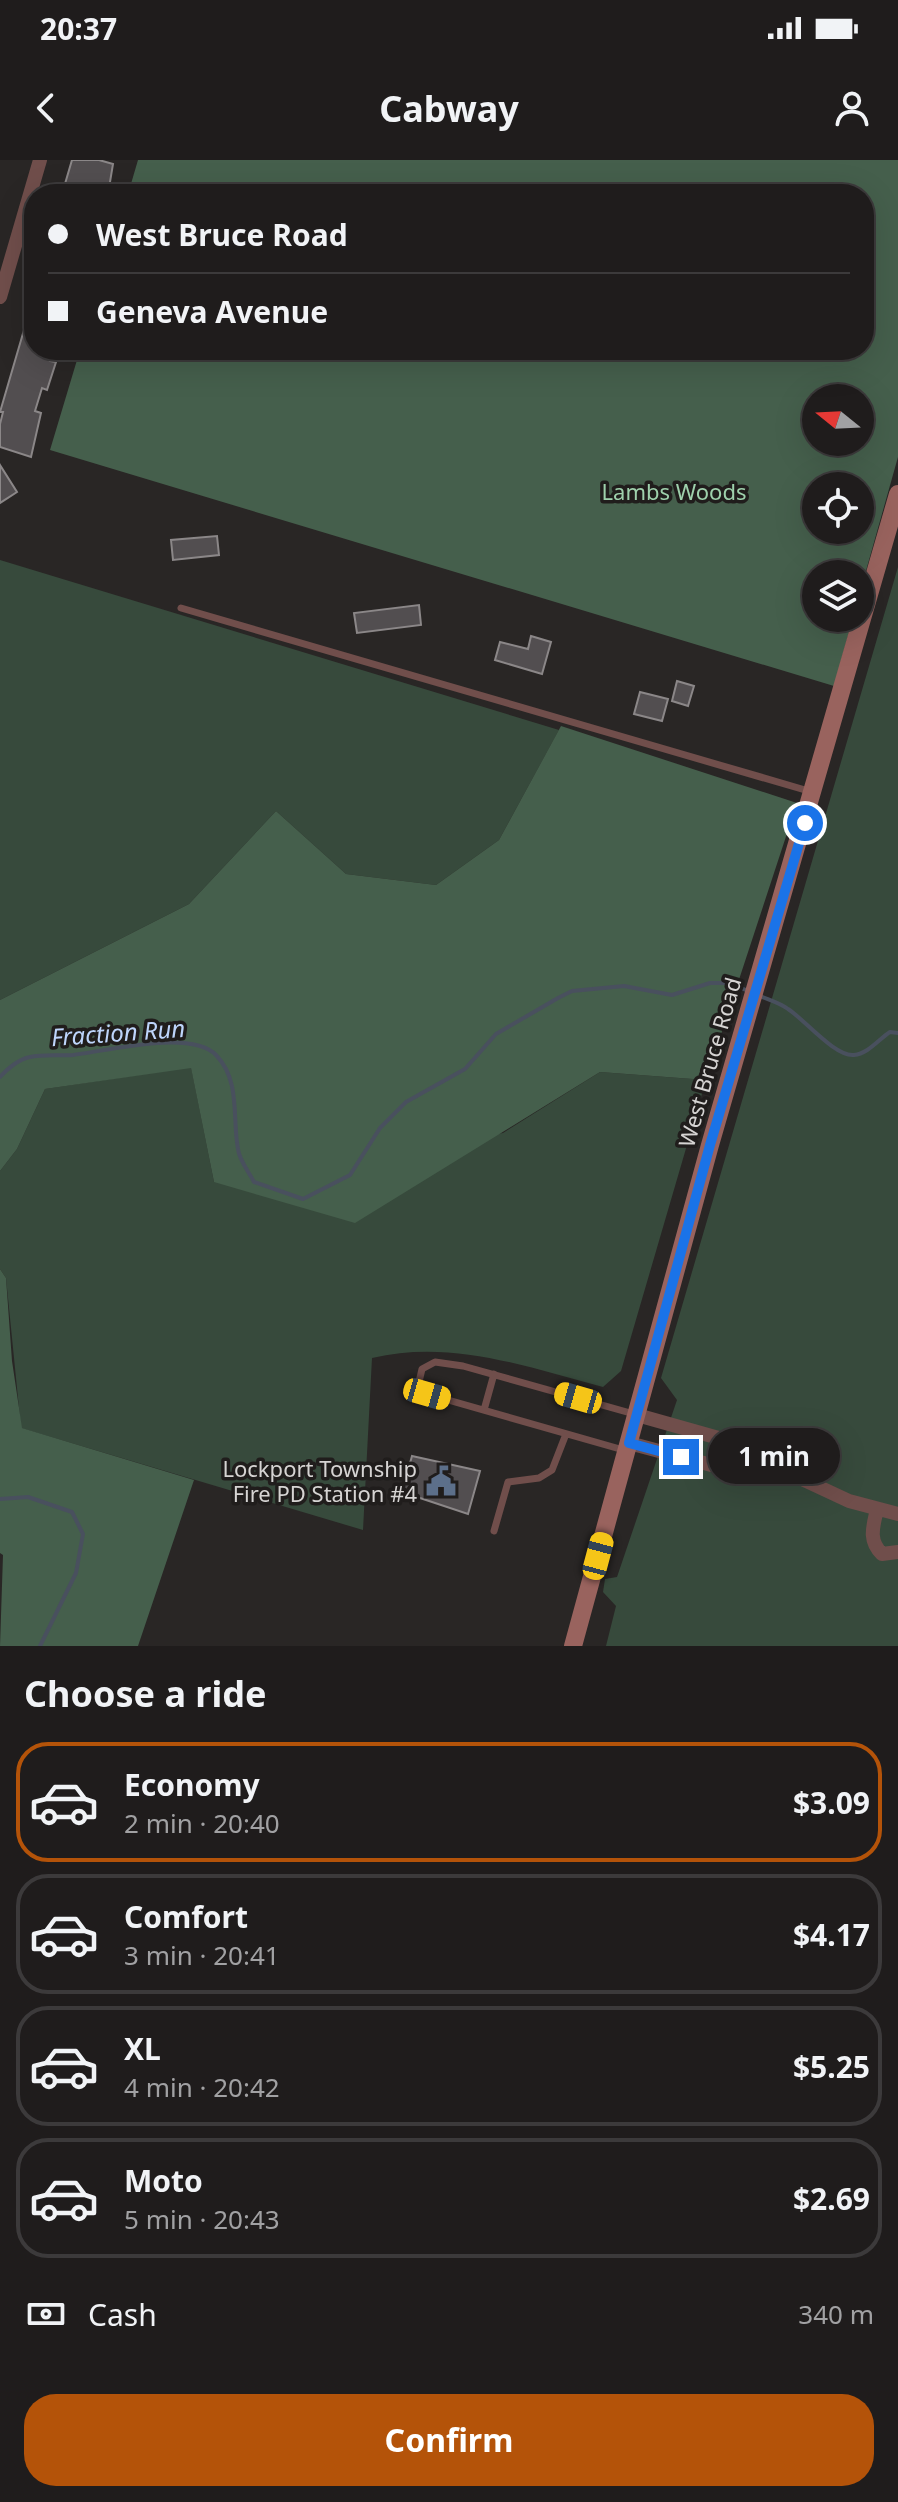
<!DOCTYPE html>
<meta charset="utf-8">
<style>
:root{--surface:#1f1c1c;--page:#272525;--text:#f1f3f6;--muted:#a1a1a3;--line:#3c3a3b;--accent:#b45309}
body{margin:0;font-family:"Noto Sans",sans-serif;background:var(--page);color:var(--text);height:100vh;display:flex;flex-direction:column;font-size:30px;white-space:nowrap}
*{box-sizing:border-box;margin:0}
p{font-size:26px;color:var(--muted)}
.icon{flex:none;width:44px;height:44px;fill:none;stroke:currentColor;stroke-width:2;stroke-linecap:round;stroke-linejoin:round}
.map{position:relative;height:1486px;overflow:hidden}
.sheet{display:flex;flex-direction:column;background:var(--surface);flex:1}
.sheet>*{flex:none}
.hud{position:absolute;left:24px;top:24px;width:850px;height:176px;border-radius:32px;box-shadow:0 8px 32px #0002,0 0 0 2px var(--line);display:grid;align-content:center;height:176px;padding:0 24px;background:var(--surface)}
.needle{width:52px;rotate:288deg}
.buttons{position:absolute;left:802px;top:224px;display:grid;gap:16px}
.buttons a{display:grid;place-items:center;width:72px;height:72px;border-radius:50%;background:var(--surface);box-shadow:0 8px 32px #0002,0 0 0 2px var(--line);font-size:40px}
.end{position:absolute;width:36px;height:36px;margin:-18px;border:10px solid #1a73e8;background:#fff;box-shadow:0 0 0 4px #fff}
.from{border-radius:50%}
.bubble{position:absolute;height:56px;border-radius:28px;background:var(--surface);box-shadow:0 8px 32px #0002,0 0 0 2px var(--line);font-size:26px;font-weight:700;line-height:56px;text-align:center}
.car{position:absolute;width:24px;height:48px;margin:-24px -12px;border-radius:10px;box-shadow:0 0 6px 2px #0007;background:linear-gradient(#f5c518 24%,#345 0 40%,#f5c518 0 76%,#345 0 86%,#f5c518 0)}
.hud b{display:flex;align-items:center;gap:28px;height:76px;font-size:30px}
.hud b+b{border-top:2px solid var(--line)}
.hud i{width:20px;height:20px;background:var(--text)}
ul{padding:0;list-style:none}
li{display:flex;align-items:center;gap:24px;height:120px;margin:0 16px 12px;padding:0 8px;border:4px solid var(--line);border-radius:32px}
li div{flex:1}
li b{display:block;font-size:30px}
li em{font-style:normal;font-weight:700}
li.active{border-color:var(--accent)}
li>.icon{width:72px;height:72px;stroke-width:1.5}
h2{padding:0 24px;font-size:36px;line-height:96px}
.pay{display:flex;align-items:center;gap:20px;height:88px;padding:0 24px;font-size:30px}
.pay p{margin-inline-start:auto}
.cta{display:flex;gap:16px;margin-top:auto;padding:16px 24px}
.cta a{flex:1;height:92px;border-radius:32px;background:var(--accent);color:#fff;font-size:32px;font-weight:700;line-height:92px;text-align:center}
.status{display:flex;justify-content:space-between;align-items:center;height:56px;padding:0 40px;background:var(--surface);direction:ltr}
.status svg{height:22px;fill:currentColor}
header{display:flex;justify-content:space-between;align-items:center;height:104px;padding:0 24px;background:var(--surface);font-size:36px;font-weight:700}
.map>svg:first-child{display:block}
.green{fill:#374a3c}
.forest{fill:#455f4c;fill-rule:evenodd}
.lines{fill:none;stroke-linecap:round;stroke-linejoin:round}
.stream{stroke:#49505e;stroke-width:4}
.building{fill:#524e50;stroke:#8b8788;stroke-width:2}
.lane{stroke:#704e4b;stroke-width:7}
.street{stroke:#704e4b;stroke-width:14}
.secondary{stroke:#99635e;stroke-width:18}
.route{stroke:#1a73e8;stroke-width:10}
.labels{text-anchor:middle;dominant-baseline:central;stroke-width:7;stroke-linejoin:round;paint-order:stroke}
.park-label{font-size:22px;fill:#9ed1ac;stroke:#201d1c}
.street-label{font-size:22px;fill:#d6d4d3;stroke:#201d1c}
.poi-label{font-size:22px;fill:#d6d4d3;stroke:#201d1c;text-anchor:end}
.water-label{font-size:24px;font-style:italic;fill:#bed5fb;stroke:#201d1c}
</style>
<div class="status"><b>20:37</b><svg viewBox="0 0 49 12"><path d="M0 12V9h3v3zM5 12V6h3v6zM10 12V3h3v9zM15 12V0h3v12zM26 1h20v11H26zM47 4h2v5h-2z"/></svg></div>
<header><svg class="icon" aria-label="back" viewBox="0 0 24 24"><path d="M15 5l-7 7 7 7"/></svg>Cabway<svg class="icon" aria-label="person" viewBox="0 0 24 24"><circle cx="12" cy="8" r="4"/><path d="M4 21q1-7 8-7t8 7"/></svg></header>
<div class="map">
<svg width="898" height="1486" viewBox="0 0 898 1486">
<rect width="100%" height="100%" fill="#292625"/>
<path class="green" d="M0 400 559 570 499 680 436 725 346 714 276 651 189 744 0 840Z
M898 407V1486H606L616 1446 603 1432 605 1419 617 1417 677 1240 661 1218Z
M191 907 214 1022 503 973 600 912 706 920 621 1211 603 1227C527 1207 451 1179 372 1198L363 1370 21 1268 6 1118 0 1109V1011L17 989 45 929Z"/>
<path class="forest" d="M138 0H898V297L860 432V414H816V458H853L834 526 50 290 80 190H864V34H128ZM816 238H860V282H816ZM816 326H860V370H816Z
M561 566 797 643 706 920 600 912 355 1063 214 1022 191 908 45 929 17 989 0 1011V840L189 744 276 651 346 714 436 725 499 680Z
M0 1109 6 1118 12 1201 22 1268 194 1320 138 1486H0L3 1395 0 1393Z"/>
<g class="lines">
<path class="stream" d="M760 836C769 840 780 843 788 849 804 859 835 897 854 895 868 894 879 879 890 872L898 873
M0 917C7 909 19 899 30 897 43 894 59 896 73 895 106 891 191 869 216 895 241 921 232 958 238 989 239 1000 249 1012 254 1022L303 1039 350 1015 380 968 406 942 465 909 496 874 558 838 572 831 624 826 672 835 710 823H730L748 831
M0 1339 28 1337 72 1352 83 1374 76 1413 40 1486"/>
</g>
<path class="building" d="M72 0H99L113 4 108 34H62Z
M31 146H34V190H54L50 201 56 202 47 230 42 228 35 251 41 253 31 297 0 287V264L3 252H0Z
M0 305 17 332 0 343Z
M217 376 219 395 173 400 171 380Z
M419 445 421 465 357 473 354 453Z
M531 476 551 482 542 514 495 500 500 482 528 489Z
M677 521 694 526 688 546 672 541Z
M640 532 668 539 662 561 634 554Z
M412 1296 480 1311 468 1354 402 1332Z"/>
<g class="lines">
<path class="lane" d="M181 448 812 632
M484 1250 494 1214
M627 1291 427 1234 419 1222 422 1209 435 1202 463 1206 634 1254
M494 1371 508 1322 539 1318 552 1310 566 1274"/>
<path class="street" d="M0 137 40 0
M637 1255 765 1291 789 1313 849 1341 898 1354
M629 1283 760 1318 789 1313
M877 1349C873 1367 868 1380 882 1394L898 1392"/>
<path class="secondary" d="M573 1486 710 985 898 334"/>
</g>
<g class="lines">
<path class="route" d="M681 1297 629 1283 710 985 805 663"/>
</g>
<defs>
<g id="civic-bare" transform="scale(2.4)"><path d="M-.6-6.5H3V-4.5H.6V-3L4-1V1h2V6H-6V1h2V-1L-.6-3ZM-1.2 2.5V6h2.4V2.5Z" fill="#5c6f8a" stroke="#201d1c" stroke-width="2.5" paint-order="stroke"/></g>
</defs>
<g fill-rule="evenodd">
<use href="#civic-bare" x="441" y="1321"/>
</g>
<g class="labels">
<g class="park-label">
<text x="674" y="331">Lambs Woods</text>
</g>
<g class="street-label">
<text transform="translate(709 902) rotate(-74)">West Bruce Road</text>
</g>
<g class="poi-label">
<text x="417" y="1308">Lockport Township<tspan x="417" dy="25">Fire PD Station #4</tspan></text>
</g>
<g class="water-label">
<text transform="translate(118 872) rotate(-4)">Fraction Run</text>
</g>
</g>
</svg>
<div class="buttons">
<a><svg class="needle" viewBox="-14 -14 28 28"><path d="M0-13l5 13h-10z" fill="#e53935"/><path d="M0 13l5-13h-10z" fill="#a1a1a3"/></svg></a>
<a><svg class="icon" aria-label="locate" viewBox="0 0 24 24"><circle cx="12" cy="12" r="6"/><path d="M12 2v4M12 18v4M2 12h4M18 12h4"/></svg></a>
<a><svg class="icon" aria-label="layers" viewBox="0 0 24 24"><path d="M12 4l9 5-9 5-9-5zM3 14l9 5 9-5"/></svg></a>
</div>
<i class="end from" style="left:805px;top:663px"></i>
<i class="end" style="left:681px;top:1297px"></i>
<div class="bubble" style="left:708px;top:1268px;width:132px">1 min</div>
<i class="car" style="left:427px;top:1234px;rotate:106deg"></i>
<i class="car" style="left:578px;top:1238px;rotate:286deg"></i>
<i class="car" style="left:598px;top:1396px;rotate:15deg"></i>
<div class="hud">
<b><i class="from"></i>West Bruce Road</b>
<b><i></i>Geneva Avenue</b>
</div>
</div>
<section class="sheet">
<h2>Choose a ride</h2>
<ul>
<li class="active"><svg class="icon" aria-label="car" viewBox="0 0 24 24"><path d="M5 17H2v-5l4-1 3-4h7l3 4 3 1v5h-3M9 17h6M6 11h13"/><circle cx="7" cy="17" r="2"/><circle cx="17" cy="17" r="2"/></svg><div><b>Economy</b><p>2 min · 20:40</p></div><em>$3.09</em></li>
<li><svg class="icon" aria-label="car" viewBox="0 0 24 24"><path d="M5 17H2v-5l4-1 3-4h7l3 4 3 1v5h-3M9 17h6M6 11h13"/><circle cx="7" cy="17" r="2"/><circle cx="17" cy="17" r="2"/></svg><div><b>Comfort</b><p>3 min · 20:41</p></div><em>$4.17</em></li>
<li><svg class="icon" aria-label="car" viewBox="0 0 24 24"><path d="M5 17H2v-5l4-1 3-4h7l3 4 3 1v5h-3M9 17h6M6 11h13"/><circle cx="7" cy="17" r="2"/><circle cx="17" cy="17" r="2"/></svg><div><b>XL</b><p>4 min · 20:42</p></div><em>$5.25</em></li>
<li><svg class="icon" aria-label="car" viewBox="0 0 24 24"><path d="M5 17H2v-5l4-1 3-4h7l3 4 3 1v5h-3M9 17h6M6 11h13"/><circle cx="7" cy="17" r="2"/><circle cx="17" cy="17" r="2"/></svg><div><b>Moto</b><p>5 min · 20:43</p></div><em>$2.69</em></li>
</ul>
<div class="pay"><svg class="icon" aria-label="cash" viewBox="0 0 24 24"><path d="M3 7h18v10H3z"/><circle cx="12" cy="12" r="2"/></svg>Cash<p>340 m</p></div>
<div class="cta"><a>Confirm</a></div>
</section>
